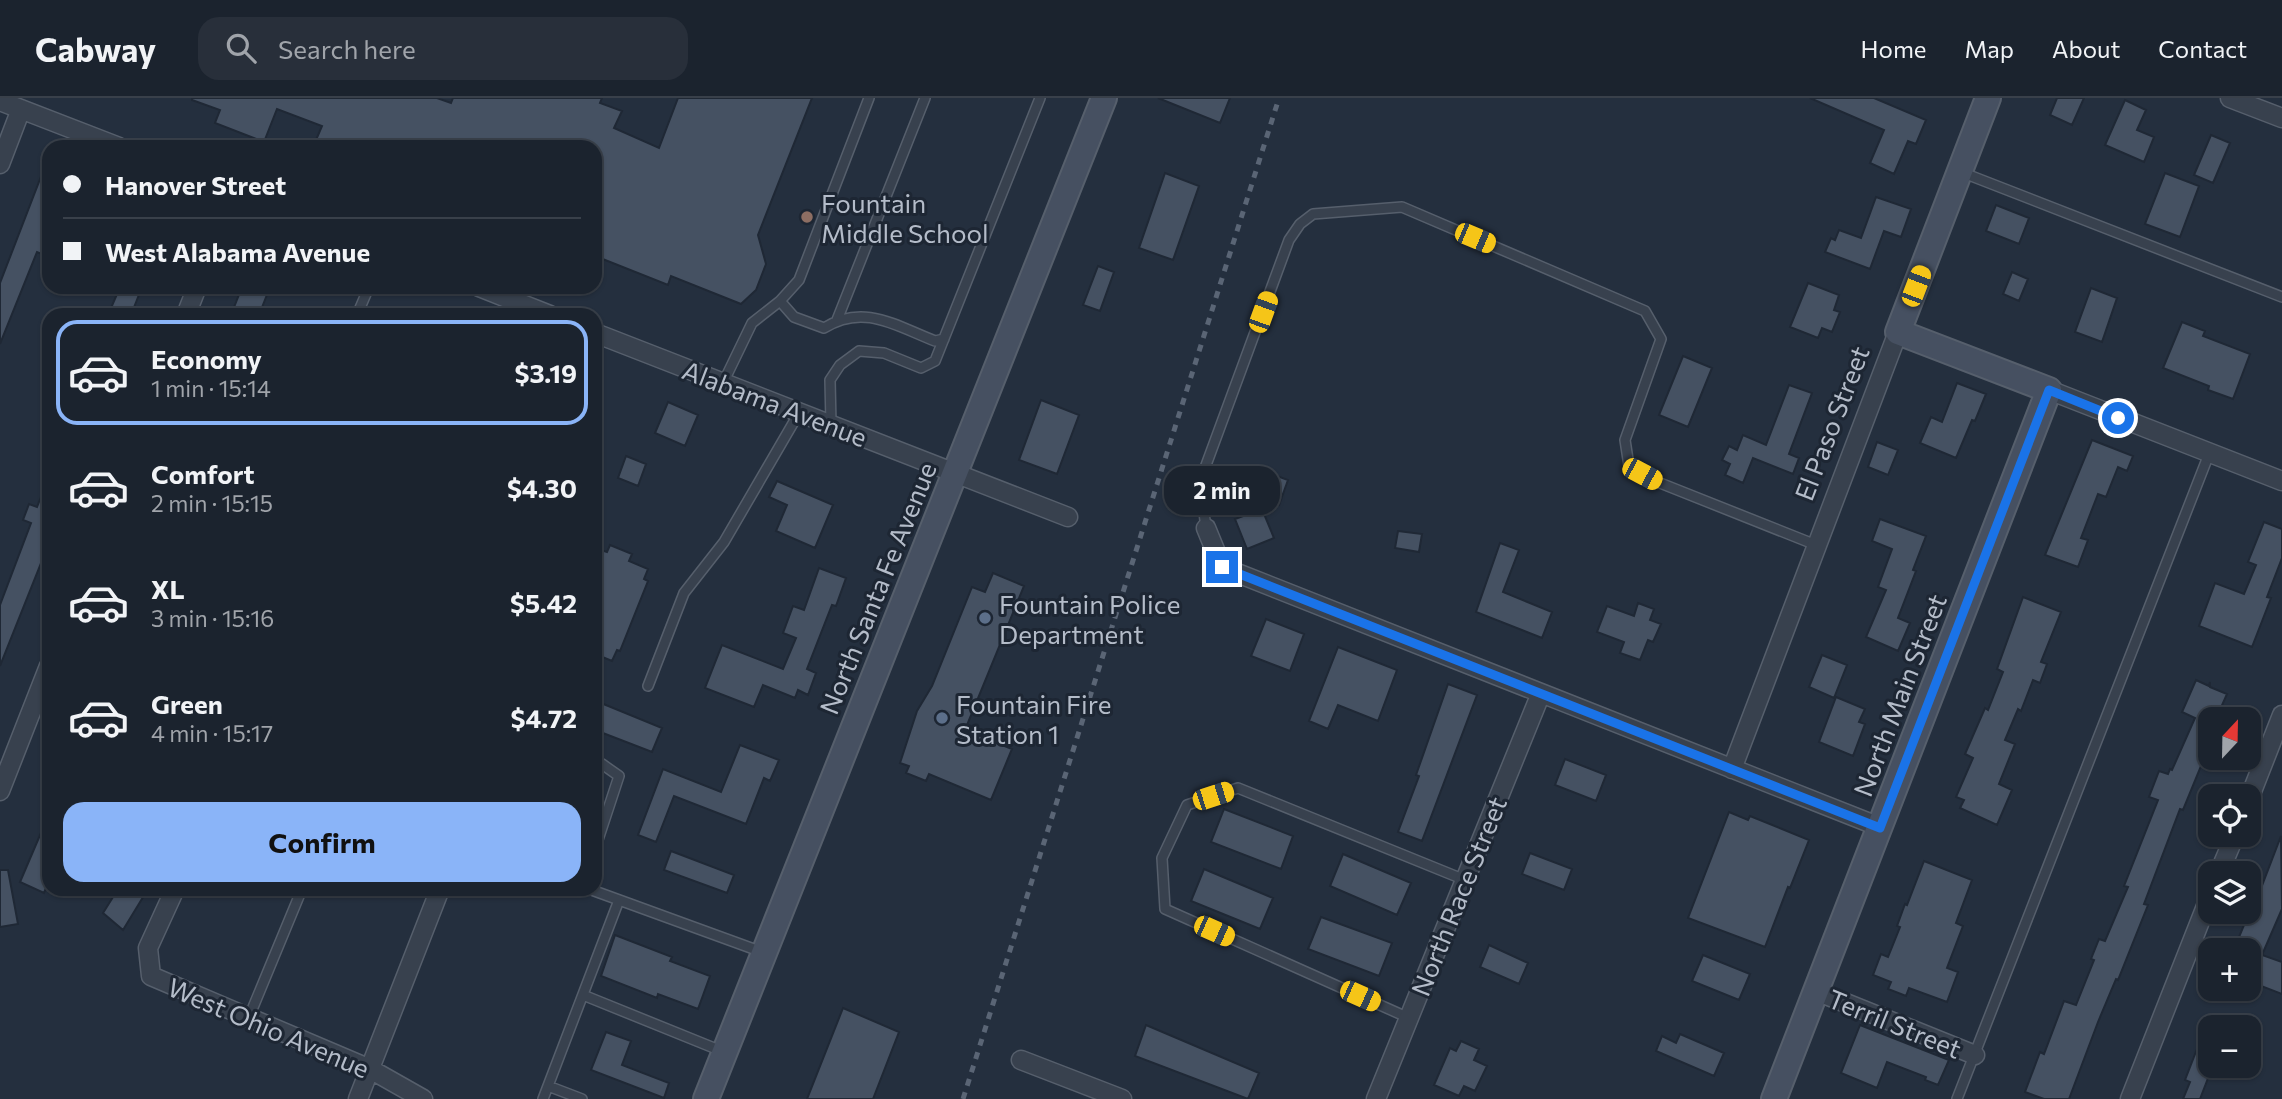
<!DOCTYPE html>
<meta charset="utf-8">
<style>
:root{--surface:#1b232e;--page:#282f3a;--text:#f1f3f6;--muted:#a0a4aa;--line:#39404a;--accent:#8ab4f8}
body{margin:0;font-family:Commissioner,sans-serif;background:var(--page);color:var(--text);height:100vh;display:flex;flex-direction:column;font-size:26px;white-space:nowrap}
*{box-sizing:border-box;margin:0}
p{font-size:23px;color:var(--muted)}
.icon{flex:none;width:38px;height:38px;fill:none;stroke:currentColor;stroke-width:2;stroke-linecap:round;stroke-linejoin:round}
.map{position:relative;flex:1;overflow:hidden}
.panel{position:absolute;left:42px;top:210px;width:560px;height:588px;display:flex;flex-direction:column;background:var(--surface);border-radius:21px;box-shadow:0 2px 5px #0004,0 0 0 2px var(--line)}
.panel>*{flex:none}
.guide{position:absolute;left:42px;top:42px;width:560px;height:154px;border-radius:21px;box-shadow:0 2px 5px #0004,0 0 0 2px var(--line);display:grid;align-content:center;height:154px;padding:0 21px;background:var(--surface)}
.needle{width:46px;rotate:22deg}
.controls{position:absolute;left:2198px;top:609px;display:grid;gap:14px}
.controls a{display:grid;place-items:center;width:63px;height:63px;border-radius:14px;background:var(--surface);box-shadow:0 2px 5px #0004,0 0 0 2px var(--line);font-size:35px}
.end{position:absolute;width:32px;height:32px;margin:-16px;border:9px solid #1a73e8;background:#fff;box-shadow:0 0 0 4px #fff}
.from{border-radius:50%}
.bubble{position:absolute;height:49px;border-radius:21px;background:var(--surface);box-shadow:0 2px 5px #0004,0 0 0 2px var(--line);font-size:23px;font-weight:700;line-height:49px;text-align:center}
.car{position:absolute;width:21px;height:42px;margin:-21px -10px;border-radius:9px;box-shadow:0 0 5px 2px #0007;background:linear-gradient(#f5c518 24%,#345 0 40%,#f5c518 0 76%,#345 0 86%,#f5c518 0)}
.guide b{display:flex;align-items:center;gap:24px;height:66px;font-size:26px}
.guide b+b{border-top:2px solid var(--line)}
.guide i{width:18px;height:18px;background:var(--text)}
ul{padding:12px 0 0;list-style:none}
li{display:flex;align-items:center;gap:21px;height:105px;margin:0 14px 10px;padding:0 7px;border:4px solid transparent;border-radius:21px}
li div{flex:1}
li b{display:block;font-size:26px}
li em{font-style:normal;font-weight:700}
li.selected{border-color:var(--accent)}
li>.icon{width:63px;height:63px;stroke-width:1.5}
.button{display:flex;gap:14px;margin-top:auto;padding:14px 21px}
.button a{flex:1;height:80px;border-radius:21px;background:var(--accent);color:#111;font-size:28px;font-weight:700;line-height:80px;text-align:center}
header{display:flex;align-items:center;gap:42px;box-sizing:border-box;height:98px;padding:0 35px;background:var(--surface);border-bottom:2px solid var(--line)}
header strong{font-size:33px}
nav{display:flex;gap:38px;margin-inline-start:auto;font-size:24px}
.search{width:490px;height:63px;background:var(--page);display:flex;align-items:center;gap:18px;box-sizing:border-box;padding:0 24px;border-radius:21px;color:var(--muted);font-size:26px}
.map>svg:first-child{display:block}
.building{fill:#455162;stroke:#1f2835;stroke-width:2}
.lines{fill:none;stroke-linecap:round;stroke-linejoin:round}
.service-casing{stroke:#565f6c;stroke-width:12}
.minor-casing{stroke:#565f6c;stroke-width:21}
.secondary-casing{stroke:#565f6c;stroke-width:28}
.service{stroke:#38414e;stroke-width:9}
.minor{stroke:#38414e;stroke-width:18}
.secondary{stroke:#465061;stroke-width:24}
.rail{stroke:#5a6575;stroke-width:5;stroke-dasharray:7 7;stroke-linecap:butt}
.route{stroke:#1a73e8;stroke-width:9}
.education-dot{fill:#8d6e63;stroke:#1d2633;stroke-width:2.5}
.service-dot{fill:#5c6f8a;stroke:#1d2633;stroke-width:2.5}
.labels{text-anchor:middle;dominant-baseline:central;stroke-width:6;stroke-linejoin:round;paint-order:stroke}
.poi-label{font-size:26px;fill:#b4bcc9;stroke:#1d2633;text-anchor:start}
.street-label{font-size:26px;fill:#b4bcc9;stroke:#1d2633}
</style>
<header>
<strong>Cabway</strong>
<div class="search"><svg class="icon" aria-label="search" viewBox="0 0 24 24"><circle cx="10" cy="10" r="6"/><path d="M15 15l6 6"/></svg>Search here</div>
<nav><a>Home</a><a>Map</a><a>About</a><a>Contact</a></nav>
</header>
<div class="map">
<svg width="2282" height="1001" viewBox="0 0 2282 1001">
<rect width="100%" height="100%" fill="#242f3e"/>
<path class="building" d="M192 0H437L451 5 453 0H602L600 5 622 13 614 30 659 50 678 0H812L758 137 766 166 756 192 741 206 671 178 668 187 595 158V49H313L322 28 277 11 264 44 215 25 220 12 192 2Z
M1158 0H1230L1220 25Z
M1810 0H1874L1926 22 1916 46 1908 43 1894 76 1870 65 1884 32Z
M2057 0H2084L2072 27 2050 17Z
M2125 2 2146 12 2137 32 2154 39 2144 64 2105 47Z
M2211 37 2230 45 2213 85 2194 77Z
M47 63H49V159L37 154 0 246V185Z
M1165 75 1199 88 1173 162 1139 150Z
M2165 75 2199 88 2180 139 2145 126Z
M1876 99 1911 111 1901 139 1884 133 1870 171 1825 154 1831 140 1835 142 1839 132 1861 140Z
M1996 107 2029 120 2019 146 1986 133Z
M1098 168 1114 174 1100 213 1083 207Z
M2012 174 2028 181 2019 203 2003 196Z
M1808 185 1839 197 1834 212 1840 214 1832 234 1822 230 1818 240 1790 229Z
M120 189H142L131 217H108Z
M242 189H270L259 217H231Z
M2091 190 2117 200 2102 244 2075 234Z
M2182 224 2205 233 2203 238 2250 256 2233 301 2208 292 2209 288 2163 270Z
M1683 258 1712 270 1688 329 1659 317Z
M1957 285 1986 296 1975 323 1972 322 1956 360 1920 345 1931 319 1942 324Z
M1789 287 1812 295 1789 356 1799 360 1793 376 1753 360 1743 385 1725 377 1730 366 1722 362 1729 348 1737 352 1743 337 1766 347Z
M1041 302 1079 317 1057 376 1019 362Z
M668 304 698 317 685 348 655 335Z
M2092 342 2133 358 2127 373 2118 369 2106 399 2098 396 2081 440 2088 442 2078 469 2045 457Z
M1877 344 1898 352 1888 377 1868 369Z
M626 358 646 366 638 388 618 380Z
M1269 375 1288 382 1279 407 1260 400Z
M48 381 49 445 0 568V507L31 425 23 422 29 406 37 409Z
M777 383 833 407 815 450 776 433 787 407 769 399Z
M1262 411 1274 440 1247 451 1235 421Z
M1880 421 1926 438 1913 472 1916 473 1898 520 1910 525 1898 553 1866 539 1886 492 1878 489 1892 451 1872 443Z
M2264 424 2282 431V460L2267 499 2271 500 2252 549 2199 528 2215 485 2244 496 2256 467 2248 464Z
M1398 433 1422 436 1419 454 1395 450Z
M1500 445 1519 452 1503 494 1552 514 1542 540 1476 514Z
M610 447 632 456 629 463 648 471 644 481 648 483 620 553 617 552 612 563 595 556V450L607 454Z
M819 470 846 480 836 508 832 507 807 571 816 575 808 597 798 592 795 600 763 587 754 609 705 590 722 547 783 571 796 540 783 535 793 508 804 512Z
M993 475 1024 488 965 632 1012 651 991 702 929 676 926 683 906 675 909 668 900 665 917 613 932 588 972 489 985 494Z
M2023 499 2061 514 2041 564 2047 566 2040 585 2033 582 2021 613 2018 611 2005 642 2015 646 1999 686 2012 692 1997 727 1960 710 1964 702 1956 699 1973 660 1965 656 1985 610 1988 612 2003 574 1997 571Z
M1638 505 1654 511 1650 522 1661 526 1653 544 1648 542 1640 562 1620 555 1624 544 1597 534 1607 508 1634 518Z
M1266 521 1304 536 1290 573 1251 558Z
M1338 549 1397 572 1378 623 1338 607 1328 631 1309 623Z
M1822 557 1847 567 1834 600 1809 589Z
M2196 582 2209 588 2210 584V589L2227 596 2216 621H2210V646L2183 712 2180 711 2144 806 2148 807 2118 882 2116 881 2098 924 2069 1001H2044L2025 994 2040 954 2044 956 2064 903 2076 907 2094 862 2091 861 2099 841 2105 843 2128 789 2124 788 2158 702 2149 699 2159 673 2168 676 2170 671 2172 672 2195 620 2182 614Z
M1448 586 1477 597 1422 743 1398 734 1419 678 1416 677Z
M1836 599 1865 611 1859 624 1865 626 1853 658 1819 644Z
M601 605 662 630 652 654 595 632V620Z
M740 647 779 662 770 683 764 680 746 726 674 698 656 744 638 737 663 671 721 694Z
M1565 661 1606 677 1596 703 1555 687Z
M1224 711 1293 738 1281 771 1211 744Z
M1729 714 1748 722 1750 718 1809 742 1790 790 1788 789 1765 849 1688 820Z
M49 716V782L44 795 20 784Z
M2281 738 2282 811 2262 857 2282 864V896L2251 884 2249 889V852H2236L2241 840 2239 839 2251 810 2253 811Z
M671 753 734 777 727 795 664 772Z
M1530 755 1572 771 1564 792 1522 776Z
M1343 756 1411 785 1397 817 1330 788Z
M1924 763 1972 782 1956 825 1963 828 1947 870 1958 874 1947 904 1909 890 1906 898 1888 891 1891 884 1873 877 1881 856 1888 859 1900 829 1897 828 1905 806 1907 807Z
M1204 771 1273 800 1260 831 1191 803Z
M0 772H8L18 826 0 829Z
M118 791H148L123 832 103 815Z
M1321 819 1392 845 1379 878 1308 851Z
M615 837 672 859 670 863 710 878 698 911 658 896 657 900 601 878Z
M1489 847 1528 865 1519 886 1480 869Z
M1703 857 1750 876 1739 902 1692 883Z
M843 910 899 934 873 1001H807Z
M1146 927 1259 975 1248 1001 1135 958Z
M1860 927 1949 962 1938 987 1925 982 1926 979 1887 964 1877 990 1841 975Z
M606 934 631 943 622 967 669 985 664 1000 591 972Z
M1680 936 1724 955 1714 978 1656 953 1662 938 1676 945Z
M1461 943 1479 951 1474 962 1487 968 1475 993 1464 988 1459 998 1434 987 1450 950 1456 953Z
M2197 951 2210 956V975L2200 1001H2183L2190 984 2185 982Z"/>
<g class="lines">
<g class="service-casing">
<path id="service" d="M1961 74 2282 199
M780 203 794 219 824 230C864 205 896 228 935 243L944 241
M357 217 369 189
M837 222 925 0
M595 256 602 238
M723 285 752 225 780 203 799 182 869 0
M831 326 830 282 840 267 859 253 884 255 921 270 935 263 1040 0
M1206 430 1202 399V378L1289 142 1300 126 1313 116 1402 109 1645 213 1661 241 1625 342 1629 368 1655 383 1816 447
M648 588 684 495 724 444 799 315
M595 664 602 666 619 678 595 751
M589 791 762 854
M583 897 724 954
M249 919 302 791
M1409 920 1165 811 1162 760 1187 707 1238 690 1465 782
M548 988 582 1001
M543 1001 619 802
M1957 1001 2209 356"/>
</g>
<g class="minor-casing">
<path id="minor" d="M2230 0 2282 20
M0 3 119 49
M0 66 21 11
M479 189 550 217
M186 217 197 189
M595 235 1068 419
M2049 292 2282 383
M1206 430 1222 469 1880 729
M1732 671 1898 234
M0 693 49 568
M2249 701 2282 617
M2219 775 2235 737
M175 791 148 850 151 878 370 971 423 1001
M1816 893 1975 957
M1021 962 1122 1001
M358 1001 440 791
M1376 1001 1541 595
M2130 1001 2210 798"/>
</g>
<g class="secondary-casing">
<path id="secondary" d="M706 1001 1104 0
M1774 1001 2049 292 1898 234 1988 0"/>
</g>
<use href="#service" class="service"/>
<use href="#minor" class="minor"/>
<use href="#secondary" class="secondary"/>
<path class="rail" d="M963 1001 1279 0"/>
</g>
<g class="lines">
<path class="route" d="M1222 469 1880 730 2049 292 2118 320"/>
</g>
<circle class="education-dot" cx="807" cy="119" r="7"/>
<g class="service-dot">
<circle cx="985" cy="520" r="7"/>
<circle cx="942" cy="620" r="7"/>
</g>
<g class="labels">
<g class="poi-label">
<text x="821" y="104">Fountain<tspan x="821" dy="30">Middle School</tspan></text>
<text x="999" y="505">Fountain Police<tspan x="999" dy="30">Department</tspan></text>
<text x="956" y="605">Fountain Fire<tspan x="956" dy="30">Station 1</tspan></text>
</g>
<g class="street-label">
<text transform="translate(775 305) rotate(21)">Alabama Avenue</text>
<text transform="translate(1831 325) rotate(-69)">El Paso Street</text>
<text transform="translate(877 490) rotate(-68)">North Santa Fe Avenue</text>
<text transform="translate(1899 597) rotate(-69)">North Main Street</text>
<text transform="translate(1458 798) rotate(-68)">North Race Street</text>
<text transform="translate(1895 925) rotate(22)">Terril Street</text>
<text transform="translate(269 929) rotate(23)">West Ohio Avenue</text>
</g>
</g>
</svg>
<div class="controls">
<a><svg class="needle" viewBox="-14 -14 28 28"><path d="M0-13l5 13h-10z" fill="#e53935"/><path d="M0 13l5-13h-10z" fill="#a0a4aa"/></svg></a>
<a><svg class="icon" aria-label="locate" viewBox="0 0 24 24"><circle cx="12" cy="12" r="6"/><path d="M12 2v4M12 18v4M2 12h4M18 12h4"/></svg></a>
<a><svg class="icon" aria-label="layers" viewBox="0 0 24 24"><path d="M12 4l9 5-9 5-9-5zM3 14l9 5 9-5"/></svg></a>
<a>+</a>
<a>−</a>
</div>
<i class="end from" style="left:2118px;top:320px"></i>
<i class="end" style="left:1222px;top:469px"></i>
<div class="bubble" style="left:1164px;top:368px;width:116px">2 min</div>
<i class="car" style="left:1475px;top:140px;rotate:113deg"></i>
<i class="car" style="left:1916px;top:188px;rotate:21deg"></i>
<i class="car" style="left:1263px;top:214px;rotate:20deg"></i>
<i class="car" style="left:1642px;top:376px;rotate:118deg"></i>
<i class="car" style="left:1213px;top:698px;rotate:72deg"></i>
<i class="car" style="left:1214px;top:833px;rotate:114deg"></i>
<i class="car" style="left:1360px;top:898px;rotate:114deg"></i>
<div class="guide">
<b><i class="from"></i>Hanover Street</b>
<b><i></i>West Alabama Avenue</b>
</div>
<section class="panel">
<ul>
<li class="selected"><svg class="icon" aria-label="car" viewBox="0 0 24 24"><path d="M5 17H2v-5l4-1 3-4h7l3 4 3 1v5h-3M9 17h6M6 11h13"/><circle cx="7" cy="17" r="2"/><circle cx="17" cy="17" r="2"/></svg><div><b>Economy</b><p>1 min · 15:14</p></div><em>$3.19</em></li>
<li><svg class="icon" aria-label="car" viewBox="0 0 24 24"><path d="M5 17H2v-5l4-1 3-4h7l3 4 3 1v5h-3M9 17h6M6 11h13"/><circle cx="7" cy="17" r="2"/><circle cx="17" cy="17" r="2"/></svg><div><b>Comfort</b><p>2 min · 15:15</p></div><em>$4.30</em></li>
<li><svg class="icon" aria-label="car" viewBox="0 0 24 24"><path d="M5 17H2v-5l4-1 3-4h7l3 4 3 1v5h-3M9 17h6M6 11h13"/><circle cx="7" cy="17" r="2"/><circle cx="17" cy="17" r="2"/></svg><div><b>XL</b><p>3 min · 15:16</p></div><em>$5.42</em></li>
<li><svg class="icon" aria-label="car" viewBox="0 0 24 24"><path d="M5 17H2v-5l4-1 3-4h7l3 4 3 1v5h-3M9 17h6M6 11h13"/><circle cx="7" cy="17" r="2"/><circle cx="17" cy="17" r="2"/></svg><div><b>Green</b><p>4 min · 15:17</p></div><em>$4.72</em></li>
</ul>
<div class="button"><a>Confirm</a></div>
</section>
</div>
